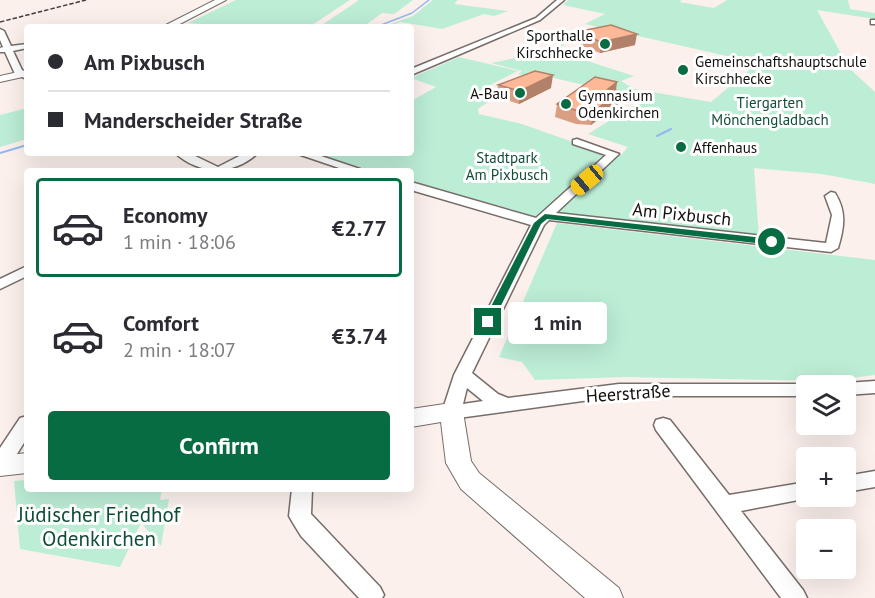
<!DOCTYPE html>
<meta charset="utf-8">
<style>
:root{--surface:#fff;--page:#f7f7f7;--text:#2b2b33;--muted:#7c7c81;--line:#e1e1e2;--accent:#076c42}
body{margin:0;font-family:"PT Sans",sans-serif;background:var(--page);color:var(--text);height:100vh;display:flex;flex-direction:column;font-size:22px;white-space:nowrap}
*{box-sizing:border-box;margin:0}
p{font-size:20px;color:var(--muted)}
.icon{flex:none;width:33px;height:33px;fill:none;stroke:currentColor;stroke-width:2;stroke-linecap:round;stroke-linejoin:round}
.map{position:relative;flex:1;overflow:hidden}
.details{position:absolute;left:24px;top:168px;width:390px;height:324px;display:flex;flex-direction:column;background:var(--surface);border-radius:6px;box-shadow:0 6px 24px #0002}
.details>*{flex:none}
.banner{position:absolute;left:24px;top:24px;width:390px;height:132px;border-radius:6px;box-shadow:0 6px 24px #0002;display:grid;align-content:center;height:132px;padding:0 24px;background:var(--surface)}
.fabs{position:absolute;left:796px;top:375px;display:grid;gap:12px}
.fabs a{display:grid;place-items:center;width:60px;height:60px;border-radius:6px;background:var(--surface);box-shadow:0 6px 24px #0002;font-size:30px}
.end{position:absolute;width:27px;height:27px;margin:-14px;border:8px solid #076c42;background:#fff;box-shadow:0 0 0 3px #fff}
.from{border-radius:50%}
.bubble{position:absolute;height:42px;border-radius:6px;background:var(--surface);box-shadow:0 6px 24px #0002;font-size:20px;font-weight:600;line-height:42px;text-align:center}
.car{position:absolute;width:18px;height:36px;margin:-18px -9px;border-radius:8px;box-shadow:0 0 4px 2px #0007;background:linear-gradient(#f5c518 24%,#345 0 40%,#f5c518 0 76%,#345 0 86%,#f5c518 0)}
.banner b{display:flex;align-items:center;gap:21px;height:57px;font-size:22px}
.banner b+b{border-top:2px solid var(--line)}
.banner i{width:15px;height:15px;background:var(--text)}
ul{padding:10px 0 0;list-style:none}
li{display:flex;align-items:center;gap:18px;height:99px;margin:0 12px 9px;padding:0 12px;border:3px solid transparent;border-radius:6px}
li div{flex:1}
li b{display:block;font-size:22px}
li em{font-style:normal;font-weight:600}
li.on{border-color:var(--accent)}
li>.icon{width:54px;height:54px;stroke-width:1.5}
.button{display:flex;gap:12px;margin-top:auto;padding:12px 24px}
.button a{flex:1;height:69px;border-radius:6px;background:var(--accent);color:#fff;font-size:24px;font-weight:600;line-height:69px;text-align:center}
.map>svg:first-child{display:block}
.green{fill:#bcedd5}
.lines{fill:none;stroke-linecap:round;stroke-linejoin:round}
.stream-far1{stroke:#94b8f1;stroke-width:1.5}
.stream{stroke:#94b8f1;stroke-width:2}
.minor-casing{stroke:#766d69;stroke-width:3}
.major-casing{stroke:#766d69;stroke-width:2}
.minor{fill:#fff;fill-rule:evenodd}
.major{fill:#fff;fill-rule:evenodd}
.rail{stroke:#443f3d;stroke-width:1.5;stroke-dasharray:4.5 2;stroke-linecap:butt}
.wall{fill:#da9e83}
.shaded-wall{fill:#b1816a}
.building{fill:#fdb898;stroke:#b1816a;stroke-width:1.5}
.route{fill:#076c42}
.poi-dot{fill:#076c42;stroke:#fff;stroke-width:2}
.labels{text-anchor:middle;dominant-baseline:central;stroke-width:6;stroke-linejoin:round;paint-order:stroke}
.far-poi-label{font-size:15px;fill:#120f0d;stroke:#fff;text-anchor:start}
.far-park-label{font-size:15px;fill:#104d37;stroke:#fff}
.street-label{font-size:18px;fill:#120f0d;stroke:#fff}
.near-park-label{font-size:21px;fill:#104d37;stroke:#fff}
</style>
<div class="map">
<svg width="875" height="598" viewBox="0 0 875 598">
<rect width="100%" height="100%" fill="#fbf0ec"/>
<path class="green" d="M236 0H350L309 27H232L188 23Z
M359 0H413L394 14 382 13 363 27H319Z
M433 0H458L454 4 508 11 494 16 484 14 442 29 401 22 392 25 397 27H383L413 16Z
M568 0H682L679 2 714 8 727 0H848L850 9 875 13V19L817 10 849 68 875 92V184L822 174 754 168 759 238 558 215 540 222 411 182V171H373L317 154 411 153V101L436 87 411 78 459 57 518 71 480 90 488 102 478 109 479 114 522 124 587 147 621 155 628 147 588 134 644 99 524 71 536 75 532 77 518 74 522 71 491 63 550 51 565 43 561 48 592 55 581 59 634 76 621 81 634 89 711 102 758 63 585 24 605 14 563 5Z
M27 108V139L0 147V115Z
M557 223 875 260V375L827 381 624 377 535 380 522 362 499 357Z
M27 480V489H162L160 500 169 499 161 546 141 523 120 567 20 549 14 481Z"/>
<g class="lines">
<path class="stream-far1" d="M376 27 412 13 429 0"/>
<path class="stream" d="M657 136 671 129
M0 153 27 145"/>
<g class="minor-casing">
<path id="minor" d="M557 0H564L540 20 411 75V69L536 18Z
M871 20H875V24H871Z
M0 29 4 31 11 46 27 44V48L13 51 22 70 27 73V79L15 74 5 52H0V48L3 47 0 40Z
M577 139 619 154 556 213 826 243 832 215 825 196 831 192 835 193C847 212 844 228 838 248L831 252 549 220 544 225 472 373 498 394 508 398 619 384H807L813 386H807V396H619L451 419 445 417 442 412 454 375 531 225 411 190V182L536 218 606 155 573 144V140ZM467 388 483 401 463 404Z
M175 153H189L218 167 245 153H258C234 176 199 175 175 153Z
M295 153H312L366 171H348Z
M27 266V276L0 289V279Z
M875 381V393L846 395V386H839L846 383Z
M27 416V438L7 470 0 472V448L20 418Z
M663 418 670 420 729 495 807 482V496L814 497 741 511 803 590 807 598H781L656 430 654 425 656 420Z
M875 471V487L846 492V476Z
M292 489H312L311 514 380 587 384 595 382 598H359L301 536 293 523 289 516Z"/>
</g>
<g class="major-casing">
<path id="major" d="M215 0H226L174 27H162Z
M27 70V76L0 82V76Z
M451 403 459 406 463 412 471 461 479 473 619 588 623 598H585L461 489 446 463 441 422 411 427V409Z
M27 453V473L0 476V456Z"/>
</g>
<use href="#minor" class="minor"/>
<use href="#major" class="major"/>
<path class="rail" d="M0 22 86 0"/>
</g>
<path class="wall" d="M576 32 635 45 600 53 575 43Z
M617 82 616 90 620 91 618 104 591 125 576 124 555 117 557 104Z
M498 85 551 88 519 104 497 97Z"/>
<path class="shaded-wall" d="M637 34 635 45 600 53 601 42Z
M553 75 551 88 519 104 520 91Z
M617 82 615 94 608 89Z
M620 91 618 104 591 125 593 112Z"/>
<path class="building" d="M611 25 637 34 601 42 576 32Z
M535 71 553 75 520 91 498 85Z
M595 77 617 82 608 89 620 91 593 112 578 111 557 104Z"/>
<path class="route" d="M545 214 772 239 776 242 772 245 547 219 541 224 493 322 488 326 485 325 483 322 534 223Z"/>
<g class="poi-dot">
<circle cx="605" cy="44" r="6"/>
<circle cx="683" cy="70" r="6"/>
<circle cx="520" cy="93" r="6"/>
<circle cx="566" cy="104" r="6"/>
<circle cx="681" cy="147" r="6"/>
</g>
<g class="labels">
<g class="far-poi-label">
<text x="593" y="35" text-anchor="end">Sporthalle<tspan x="593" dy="17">Kirschhecke</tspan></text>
<text x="695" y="61">Gemeinschaftshauptschule<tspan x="695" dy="17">Kirschhecke</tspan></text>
<text x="508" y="93" text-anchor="end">A-Bau</text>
<text x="578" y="95">Gymnasium<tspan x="578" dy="17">Odenkirchen</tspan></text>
<text x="693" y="147">Affenhaus</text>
</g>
<g class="far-park-label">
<text x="770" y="102">Tiergarten<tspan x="770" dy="17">Mönchengladbach</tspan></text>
<text x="507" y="157">Stadtpark<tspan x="507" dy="17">Am Pixbusch</tspan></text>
</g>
<g class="street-label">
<text transform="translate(682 214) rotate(6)">Am Pixbusch</text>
<text transform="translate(628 393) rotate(-4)">Heerstraße</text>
</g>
<g class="near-park-label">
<text x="99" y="514">Jüdischer Friedhof<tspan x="99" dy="24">Odenkirchen</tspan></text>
</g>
</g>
</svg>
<div class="fabs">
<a><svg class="icon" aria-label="layers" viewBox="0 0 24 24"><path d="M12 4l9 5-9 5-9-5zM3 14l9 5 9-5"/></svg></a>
<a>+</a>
<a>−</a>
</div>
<i class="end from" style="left:772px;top:242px"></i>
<i class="end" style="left:488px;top:322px"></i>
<div class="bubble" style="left:508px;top:302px;width:99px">1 min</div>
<i class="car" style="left:587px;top:180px;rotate:230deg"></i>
<div class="banner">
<b><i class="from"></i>Am Pixbusch</b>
<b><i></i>Manderscheider Straße</b>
</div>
<section class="details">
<ul>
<li class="on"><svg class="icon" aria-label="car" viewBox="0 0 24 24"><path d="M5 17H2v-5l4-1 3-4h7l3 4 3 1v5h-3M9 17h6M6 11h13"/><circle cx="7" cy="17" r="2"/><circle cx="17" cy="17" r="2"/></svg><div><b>Economy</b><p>1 min · 18:06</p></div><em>€2.77</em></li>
<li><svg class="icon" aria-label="car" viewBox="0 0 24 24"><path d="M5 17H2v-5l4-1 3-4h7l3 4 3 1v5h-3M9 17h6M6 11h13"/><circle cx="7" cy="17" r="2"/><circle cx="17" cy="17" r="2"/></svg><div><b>Comfort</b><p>2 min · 18:07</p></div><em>€3.74</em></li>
</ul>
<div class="button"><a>Confirm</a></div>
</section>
</div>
